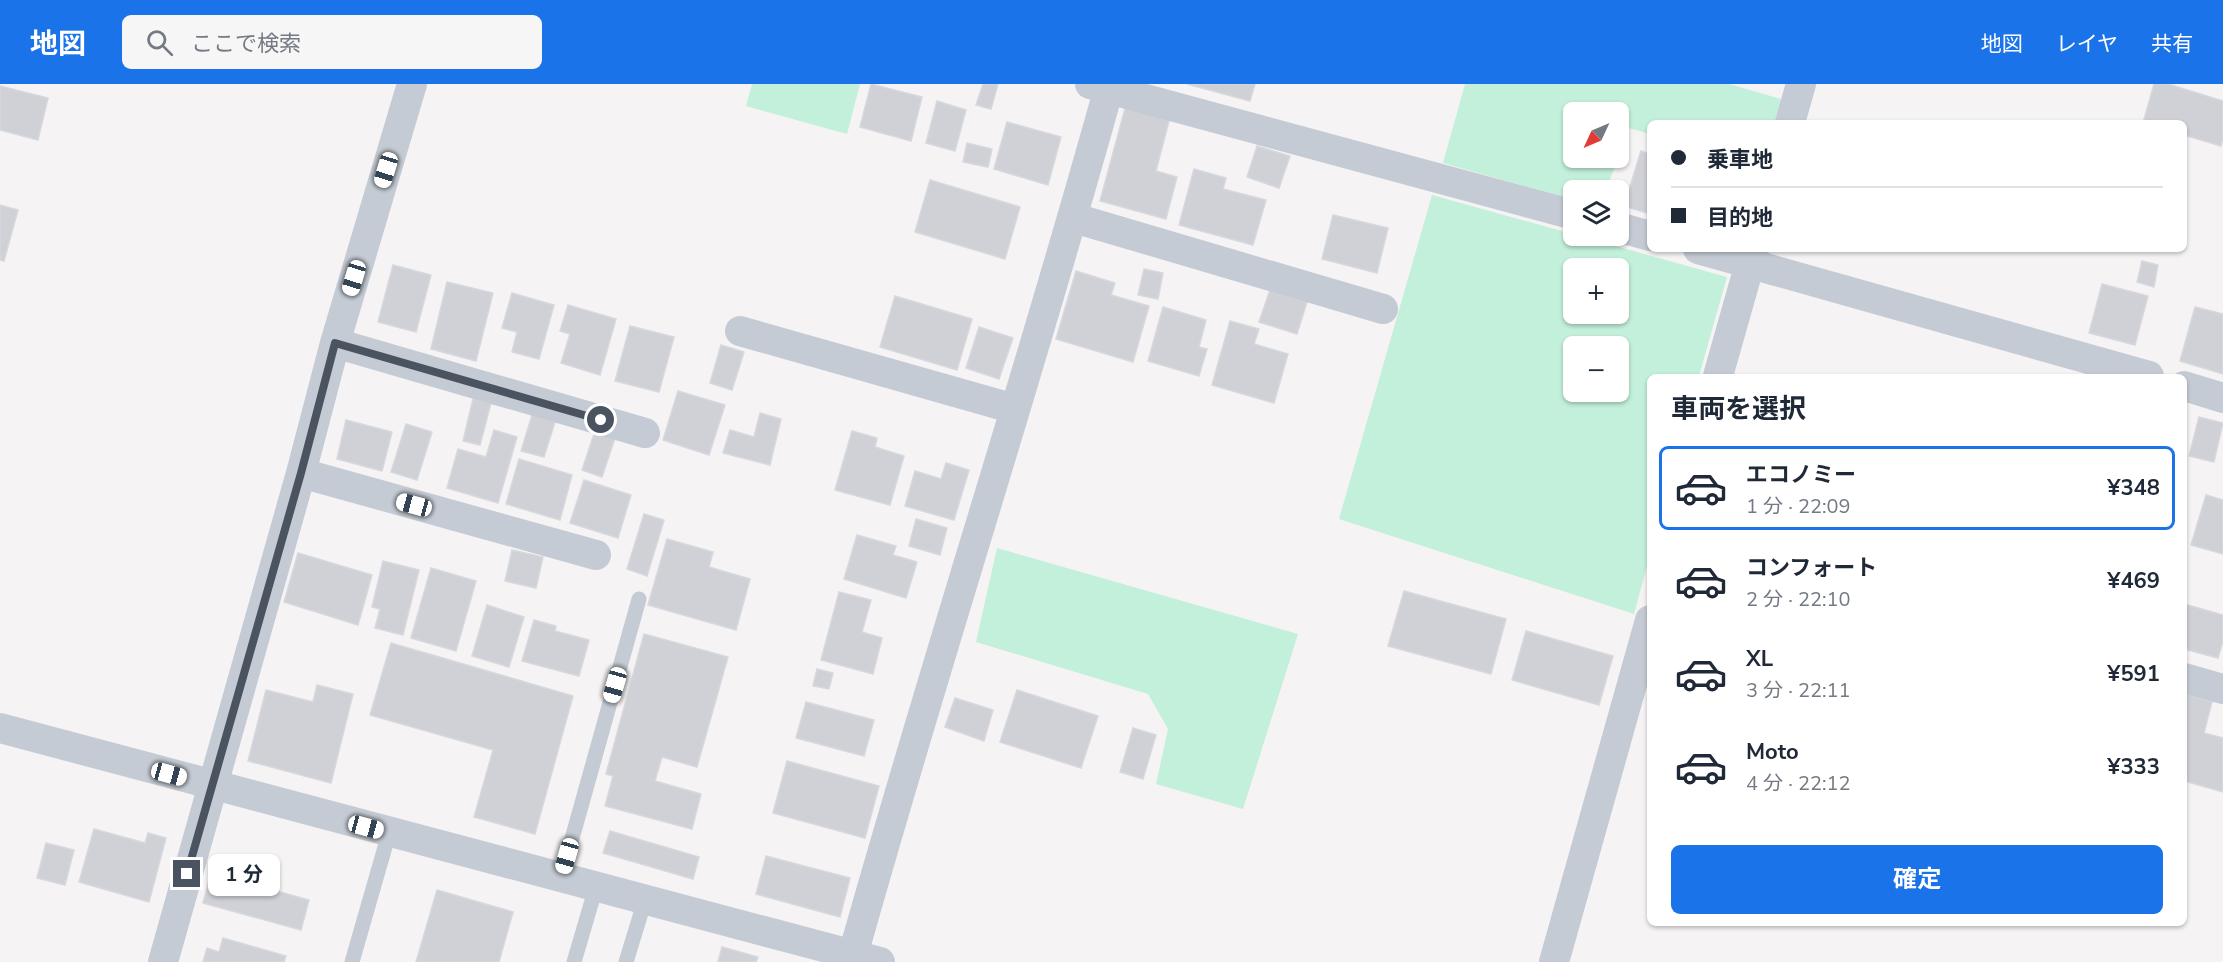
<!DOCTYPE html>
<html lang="ja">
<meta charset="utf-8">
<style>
:root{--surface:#fff;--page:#f6f6f7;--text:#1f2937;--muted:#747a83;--line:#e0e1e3;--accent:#1a73e8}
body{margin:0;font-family:"Nunito Sans","Noto Sans JP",sans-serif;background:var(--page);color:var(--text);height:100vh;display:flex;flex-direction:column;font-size:22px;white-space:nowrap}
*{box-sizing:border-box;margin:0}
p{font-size:20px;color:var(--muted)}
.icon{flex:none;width:33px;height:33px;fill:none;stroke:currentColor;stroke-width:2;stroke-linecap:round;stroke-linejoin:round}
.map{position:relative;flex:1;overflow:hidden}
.details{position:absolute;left:1647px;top:290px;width:540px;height:552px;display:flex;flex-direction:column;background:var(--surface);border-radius:9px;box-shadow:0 2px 4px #0004}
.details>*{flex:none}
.hud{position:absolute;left:1647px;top:36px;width:540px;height:132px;border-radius:9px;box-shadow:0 2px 4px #0004;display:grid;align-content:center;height:132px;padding:0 24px;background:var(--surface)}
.needle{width:39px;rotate:226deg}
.fabs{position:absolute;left:1563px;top:18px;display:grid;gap:12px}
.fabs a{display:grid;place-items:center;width:66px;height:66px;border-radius:9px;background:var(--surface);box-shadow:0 2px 4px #0004;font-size:30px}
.end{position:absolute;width:27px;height:27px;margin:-14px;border:8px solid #4a5360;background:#fff;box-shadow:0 0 0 3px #fff}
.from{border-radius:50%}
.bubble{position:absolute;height:42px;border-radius:9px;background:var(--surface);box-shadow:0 2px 4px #0004;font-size:20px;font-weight:700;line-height:42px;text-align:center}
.car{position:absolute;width:18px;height:36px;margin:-18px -9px;border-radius:8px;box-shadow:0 0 4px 2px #0007;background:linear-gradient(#fff 24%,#345 0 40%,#fff 0 76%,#345 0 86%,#fff 0)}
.hud b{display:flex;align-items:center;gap:21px;height:57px;font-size:22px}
.hud b+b{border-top:2px solid var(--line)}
.hud i{width:15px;height:15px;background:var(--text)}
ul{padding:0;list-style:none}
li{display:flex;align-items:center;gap:18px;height:84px;margin:0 12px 9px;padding:0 12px;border:3px solid transparent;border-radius:9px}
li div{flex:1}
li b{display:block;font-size:22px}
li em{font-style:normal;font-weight:700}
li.active{border-color:var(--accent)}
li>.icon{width:54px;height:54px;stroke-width:1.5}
h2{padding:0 24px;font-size:27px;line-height:72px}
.primary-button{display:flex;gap:12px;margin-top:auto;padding:12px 24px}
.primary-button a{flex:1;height:69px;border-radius:9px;background:var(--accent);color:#fff;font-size:24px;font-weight:700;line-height:69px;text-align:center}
header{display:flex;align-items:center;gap:36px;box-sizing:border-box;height:84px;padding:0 30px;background:var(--accent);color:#fff}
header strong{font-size:28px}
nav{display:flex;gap:33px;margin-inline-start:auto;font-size:21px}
.search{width:420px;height:54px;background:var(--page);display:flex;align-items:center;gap:15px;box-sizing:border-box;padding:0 21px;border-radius:9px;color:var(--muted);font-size:22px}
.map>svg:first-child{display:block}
.green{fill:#c3f0da;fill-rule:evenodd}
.building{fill:#cfd1d7;stroke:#d7d8de;stroke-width:1.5}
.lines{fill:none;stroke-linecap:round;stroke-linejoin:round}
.lane{stroke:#c4cbd4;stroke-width:15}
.street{stroke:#c4cbd4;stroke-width:30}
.route{stroke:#4a5360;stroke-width:8}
</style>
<header>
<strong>地図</strong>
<div class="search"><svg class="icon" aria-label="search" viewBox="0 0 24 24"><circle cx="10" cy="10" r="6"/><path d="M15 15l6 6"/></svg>ここで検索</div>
<nav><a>地図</a><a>レイヤ</a><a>共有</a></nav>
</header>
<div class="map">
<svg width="2223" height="878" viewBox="0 0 2223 878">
<rect width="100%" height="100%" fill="#f5f3f3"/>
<path class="green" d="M752 0H860L847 50 746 22Z
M1465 0H1729L1784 16 1778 39H1650V50L1629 44 1619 72 1618 28H1574V74H1618L1606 106H1574L1573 116 1443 79Z
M1432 111 1727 193 1699 292H1650V471L1634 530 1339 435ZM1574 184H1618V230H1574ZM1574 262H1618V308H1574Z
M997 464 1298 550 1243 725 1156 700 1168 645 1148 610 976 558Z"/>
<path class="building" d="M871 0 922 13 911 57 860 43Z
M983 0H998L991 25 976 21Z
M1187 0H1255L1250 17Z
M2154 0H2168L2223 17V54L2221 62 2184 51V39H2143Z
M0 2 48 14 38 56 0 46Z
M937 17 966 26 955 67 926 59Z
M1126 21 1170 33 1156 87 1177 93 1166 135 1100 117Z
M1007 38 1061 53 1048 101 994 85Z
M967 59 992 65 988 83 963 78Z
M1257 62 1290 72 1279 104 1247 93Z
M1641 67 1650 70V130L1624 122Z
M1194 85 1226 94 1223 105 1266 116 1253 161 1179 141Z
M930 96 1020 123 1005 175 915 148Z
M0 121 18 126 4 177 0 176Z
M1333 131 1388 144 1377 189 1322 175Z
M2142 177 2158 181 2154 203 2137 198Z
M393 181 431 191 416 248 378 238Z
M1144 185 1163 189 1158 215 1138 211Z
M1076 187 1115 199 1111 211 1149 222 1133 278 1056 255Z
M447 198 493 209 476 277 431 265Z
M2102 200 2148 212 2135 261 2089 249Z
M1270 206 1307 218 1297 250 1259 238Z
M512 209 554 221 539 275 512 268 517 248 502 244Z
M895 212 972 235 957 286 880 263Z
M568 221 616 235 600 291 561 279 570 250 560 247Z
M1163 223 1206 236 1199 263 1207 265 1199 292 1148 277Z
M2195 223 2223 230V290L2180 277Z
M1230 237 1259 245 1254 260 1288 270 1274 319 1212 301Z
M630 242 674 253 659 308 615 297Z
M979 243 1013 254 999 295 966 284Z
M721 261 744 268 732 306 710 299Z
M678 307 725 321 709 371 663 356Z
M473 315 491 319 480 361 463 357Z
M760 329 781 335 770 381 723 369 730 346 754 353Z
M532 331 555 338 544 373 521 367Z
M2199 333 2223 339 2214 378 2189 372Z
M346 336 392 348 382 387 337 375Z
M406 340 432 348 417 396 391 388Z
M494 346 517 353 498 419 447 404 458 365 486 373Z
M595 347 615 354 602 393 582 386Z
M852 347 877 354 875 363 904 372 890 421 835 406Z
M519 375 572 391 560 436 506 420Z
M946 379 969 386 954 436 905 422 915 387 941 395Z
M584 396 631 411 618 454 570 439Z
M2206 411 2223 416V470L2191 461Z
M644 430 664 436 647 492 627 485Z
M916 435 947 444 940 471 909 462Z
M857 451 896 462 893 471 917 478 906 514 844 495Z
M667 455 713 468 709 483 750 495 736 546 648 521Z
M512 466 543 473 536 504 505 497Z
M298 469 372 491 358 541 284 518Z
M383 477 419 486 403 551 375 544 380 525 372 523Z
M431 484 476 497 456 567 411 554Z
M1404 507 1506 535 1491 590 1388 562Z
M839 508 871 516 862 548 882 554 873 590 821 576Z
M2184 520 2223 531V557L2218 574 2184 565Z
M487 521 524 533 509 583 472 572Z
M534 536 556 542 555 547 589 556 579 592 522 577Z
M1526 547 1613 572 1599 621 1512 596Z
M644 550 728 573 697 683 662 673 655 697 701 710 692 745 605 722 613 692 606 690Z
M391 559 573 612 535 750 474 733 493 666 370 631Z
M817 585 833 589 829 605 813 602Z
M317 601 353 610 331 699 248 677 266 606 313 618Z
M1017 606 1098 632 1081 684 1000 658Z
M2187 610 2212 618 2204 649 2223 654V708L2184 697V619Z
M955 614 993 626 984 657 945 643Z
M806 618 874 636 864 672 796 654Z
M1133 644 1156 651 1143 695 1120 688Z
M787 677 879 702 865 754 773 729Z
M94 745 145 759 148 749 166 754 149 818 79 798Z
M610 747 699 773 693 795 603 769Z
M46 759 74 766 65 801 37 794Z
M766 772 850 794 840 833 756 810Z
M211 789 309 816 301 846 203 819Z
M437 806 513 828 499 878H416Z
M223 854 286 872 284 878H203L207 864 219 868Z
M722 863 758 873 756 878H718Z"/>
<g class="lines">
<path class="lane" d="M561 794 639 515
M352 878 389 749
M574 878 596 803
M626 878 645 816"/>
<path class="street" d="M1090 0 1574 131
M1790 39 1801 0
M1074 134 1383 225
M1618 143 1650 152
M1698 165 2149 292
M740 247 1015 325
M335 259 645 349
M1718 292 1754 165
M2184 302 2223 314
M301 389 596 471
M2184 594 2223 605
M0 644 880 878
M163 878 301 389 335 259 412 0
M851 878C933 584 1029 294 1110 0
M1554 878 1650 536"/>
</g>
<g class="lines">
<path class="route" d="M187 790 301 389 335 259 601 336"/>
</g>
</svg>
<div class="fabs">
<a><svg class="needle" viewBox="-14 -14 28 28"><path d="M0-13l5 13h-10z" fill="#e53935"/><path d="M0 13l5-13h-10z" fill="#747a83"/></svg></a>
<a><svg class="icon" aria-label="layers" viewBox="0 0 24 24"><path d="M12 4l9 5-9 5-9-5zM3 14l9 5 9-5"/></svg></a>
<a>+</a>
<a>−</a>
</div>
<i class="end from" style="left:601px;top:336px"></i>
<i class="end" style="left:187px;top:790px"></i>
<div class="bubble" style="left:208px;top:770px;width:72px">1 分</div>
<i class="car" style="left:386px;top:86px;rotate:197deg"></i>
<i class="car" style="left:354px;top:194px;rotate:197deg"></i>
<i class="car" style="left:414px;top:421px;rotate:285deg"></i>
<i class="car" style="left:615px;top:601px;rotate:196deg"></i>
<i class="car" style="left:169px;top:690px;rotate:105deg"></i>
<i class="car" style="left:366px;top:743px;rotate:105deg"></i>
<i class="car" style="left:567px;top:772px;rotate:196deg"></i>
<div class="hud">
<b><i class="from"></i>乗車地</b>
<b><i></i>目的地</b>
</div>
<section class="details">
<h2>車両を選択</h2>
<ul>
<li class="active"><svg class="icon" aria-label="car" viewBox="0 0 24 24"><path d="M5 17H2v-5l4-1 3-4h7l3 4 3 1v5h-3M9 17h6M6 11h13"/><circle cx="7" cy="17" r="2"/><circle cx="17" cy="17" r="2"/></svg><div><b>エコノミー</b><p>1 分 · 22:09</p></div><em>¥348</em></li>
<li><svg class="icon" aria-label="car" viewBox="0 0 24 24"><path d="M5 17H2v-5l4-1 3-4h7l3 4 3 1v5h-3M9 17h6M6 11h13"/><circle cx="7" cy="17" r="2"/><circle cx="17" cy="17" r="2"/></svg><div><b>コンフォート</b><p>2 分 · 22:10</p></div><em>¥469</em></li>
<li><svg class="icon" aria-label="car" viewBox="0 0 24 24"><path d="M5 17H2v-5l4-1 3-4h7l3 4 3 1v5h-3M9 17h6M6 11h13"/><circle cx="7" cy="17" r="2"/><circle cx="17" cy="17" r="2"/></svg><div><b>XL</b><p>3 分 · 22:11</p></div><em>¥591</em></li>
<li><svg class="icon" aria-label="car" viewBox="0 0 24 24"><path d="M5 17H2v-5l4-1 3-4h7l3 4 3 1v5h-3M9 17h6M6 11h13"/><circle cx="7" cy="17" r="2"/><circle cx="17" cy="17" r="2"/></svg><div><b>Moto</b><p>4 分 · 22:12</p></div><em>¥333</em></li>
</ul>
<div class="primary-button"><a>確定</a></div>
</section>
</div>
